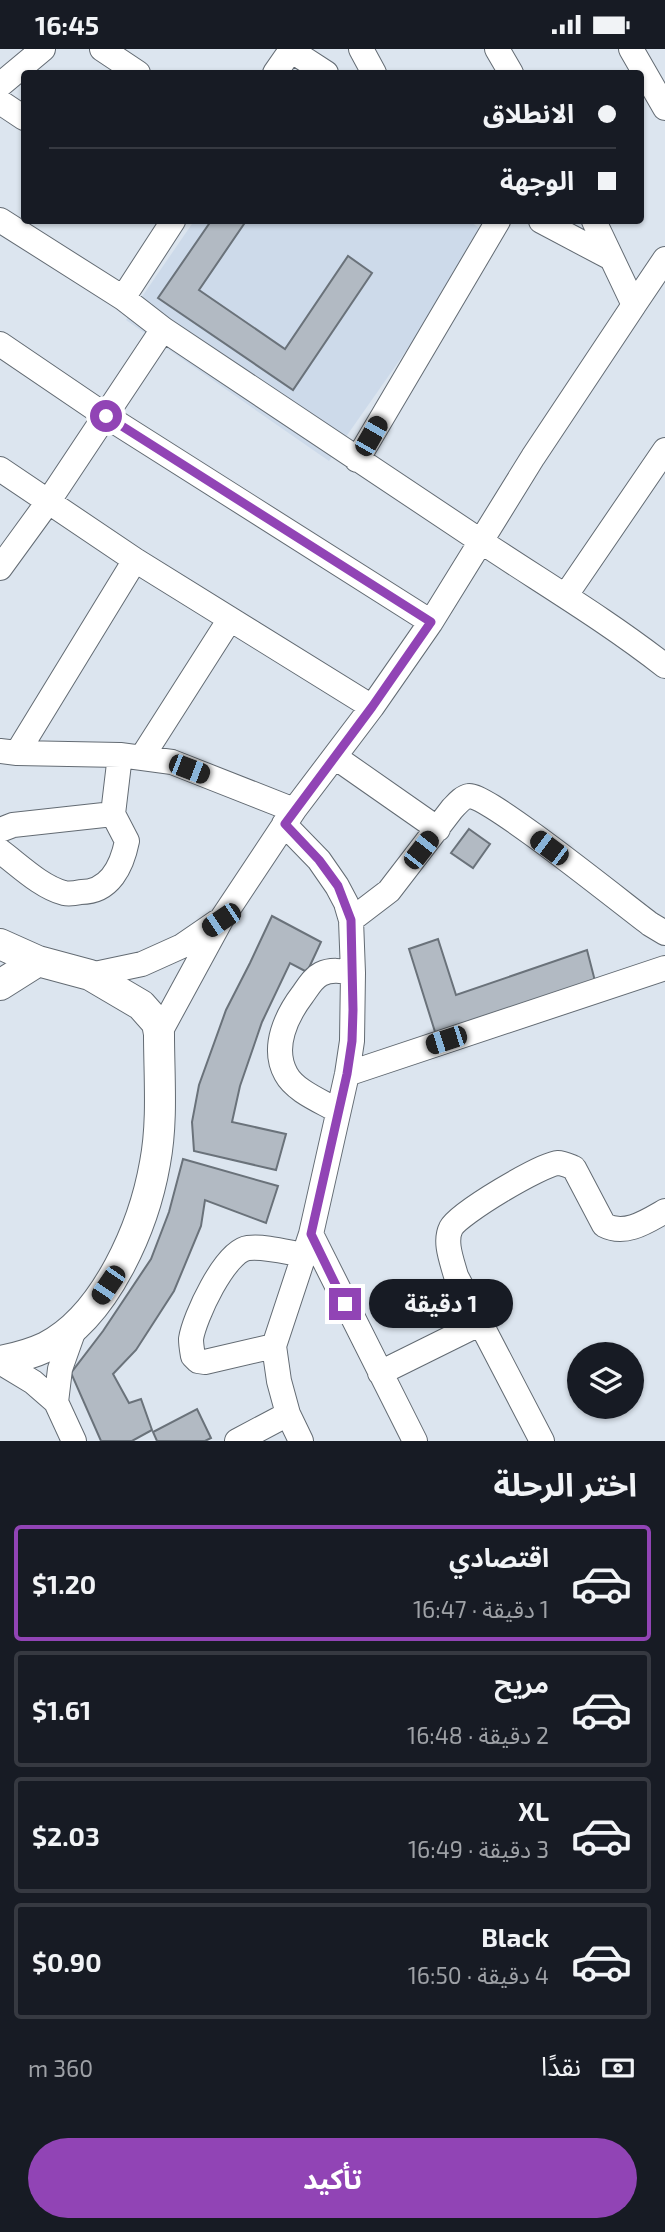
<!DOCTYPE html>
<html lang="ar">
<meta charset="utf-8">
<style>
:root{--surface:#171b24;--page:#242831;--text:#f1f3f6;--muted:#9ea1a6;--line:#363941;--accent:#9144b5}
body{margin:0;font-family:"Exo 2","Noto Sans Arabic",sans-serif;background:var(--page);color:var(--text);direction:rtl;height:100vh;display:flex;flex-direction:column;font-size:26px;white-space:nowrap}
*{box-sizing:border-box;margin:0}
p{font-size:23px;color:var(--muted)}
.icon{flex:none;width:38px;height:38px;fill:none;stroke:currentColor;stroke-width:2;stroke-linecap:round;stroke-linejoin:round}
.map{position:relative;height:1392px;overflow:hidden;direction:ltr}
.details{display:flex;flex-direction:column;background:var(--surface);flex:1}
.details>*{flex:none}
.hud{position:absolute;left:21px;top:21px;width:623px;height:154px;border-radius:7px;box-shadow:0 2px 5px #0004;direction:rtl;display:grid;align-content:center;height:154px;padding:0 28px;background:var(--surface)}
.controls{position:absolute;left:567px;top:1293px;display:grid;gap:14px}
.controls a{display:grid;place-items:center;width:77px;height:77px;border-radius:50%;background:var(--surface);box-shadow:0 2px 5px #0004;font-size:35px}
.end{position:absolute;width:32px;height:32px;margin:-16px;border:9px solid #9144b5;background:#fff;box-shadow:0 0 0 4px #fff}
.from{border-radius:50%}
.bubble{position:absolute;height:49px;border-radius:24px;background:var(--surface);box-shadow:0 2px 5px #0004;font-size:23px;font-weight:700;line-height:49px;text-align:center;direction:rtl}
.car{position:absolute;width:21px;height:42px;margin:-21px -10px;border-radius:9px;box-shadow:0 0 5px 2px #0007;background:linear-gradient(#222 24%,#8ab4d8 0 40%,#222 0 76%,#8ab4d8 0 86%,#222 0)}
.hud b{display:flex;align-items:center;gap:24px;height:66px;font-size:26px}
.hud b+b{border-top:2px solid var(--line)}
.hud i{width:18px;height:18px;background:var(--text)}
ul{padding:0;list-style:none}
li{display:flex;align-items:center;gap:21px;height:116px;margin:0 14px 10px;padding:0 14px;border:4px solid var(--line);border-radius:7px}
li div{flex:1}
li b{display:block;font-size:26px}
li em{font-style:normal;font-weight:700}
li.active{border-color:var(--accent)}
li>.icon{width:63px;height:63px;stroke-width:1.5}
h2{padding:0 28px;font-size:32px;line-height:84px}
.pay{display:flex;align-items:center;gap:18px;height:77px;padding:0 28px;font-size:26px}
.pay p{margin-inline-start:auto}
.button{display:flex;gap:14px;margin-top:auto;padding:14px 28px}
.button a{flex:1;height:80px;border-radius:42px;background:var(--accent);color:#fff;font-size:28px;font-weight:700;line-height:80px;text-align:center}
.status{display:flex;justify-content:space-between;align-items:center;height:49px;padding:0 35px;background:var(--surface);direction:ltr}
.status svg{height:19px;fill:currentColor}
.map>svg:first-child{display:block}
.built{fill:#cddaea}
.building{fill:#b2bac3;stroke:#6a727a;stroke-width:2}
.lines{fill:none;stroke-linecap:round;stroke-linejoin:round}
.minor-casing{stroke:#636b73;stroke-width:26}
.major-casing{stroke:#636b73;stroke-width:32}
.minor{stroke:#fff;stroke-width:24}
.major{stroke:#fff;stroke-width:30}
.route{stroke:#9144b5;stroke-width:9}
</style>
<div class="status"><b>16:45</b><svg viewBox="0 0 49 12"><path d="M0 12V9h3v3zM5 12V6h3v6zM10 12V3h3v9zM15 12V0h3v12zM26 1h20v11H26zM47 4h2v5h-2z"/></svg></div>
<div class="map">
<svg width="665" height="1392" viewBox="0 0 665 1392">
<rect width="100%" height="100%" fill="#dce5ef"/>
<path class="built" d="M194 172H469L488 185 329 412 126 271Z"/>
<path class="building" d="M211 172H246L199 241 285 300 348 207 372 224 293 341 158 249Z
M469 780 490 795 473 819 451 804Z
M272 867 321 893 307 923 290 914 262 973 240 1037 232 1073 286 1085 276 1121 194 1102 192 1073 199 1036 226 961 250 914Z
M438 890 456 946 587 901 595 932 436 986 409 900Z
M183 1110 278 1137 266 1174 205 1151 201 1177 174 1242 136 1301 113 1325 129 1354 141 1350 152 1381 132 1392H101L71 1324 103 1282 151 1210 169 1163Z
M197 1360 211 1389 205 1392H157L153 1383Z"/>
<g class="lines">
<g class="minor-casing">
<path id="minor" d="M102 0 138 24
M289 0 326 24
M361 0 374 24
M497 0 511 24
M631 0 665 59
M275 24 291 1
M0 36 43 0
M0 53 24 69
M0 171 123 249 163 280C267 350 371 420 476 489 540 532 605 570 665 617
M541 172 611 209
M123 249 173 172
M634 256 665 210
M0 295 106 367 431 573
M357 411 498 172
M0 420 135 511 372 658
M0 519 48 453 163 280
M566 546 665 401
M0 702 17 704 120 706 172 713 294 761
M17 704 135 511
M142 708 230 570
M335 708 438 780
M284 775 319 811 337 837 346 854 351 871 353 924 352 992 347 1025 311 1185 274 1297 279 1332 288 1365 301 1392
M0 781 13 776 113 765
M0 802C19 816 41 838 64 844 69 845 76 844 81 843 110 843 122 817 127 792L113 765 120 706
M351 871 389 842 452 760C456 756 462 748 469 747 486 744 627 858 650 875L665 884
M90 926 142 915 182 897 217 873
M159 985 221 871 294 761 372 658 431 573 533 408 634 256 594 172
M347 1025 665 919
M338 1062C321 1052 295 1042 286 1025 271 998 287 966 303 945 308 938 313 929 321 925 331 920 342 922 353 924
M311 1185 415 1392
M274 1297 205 1313 198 1312 193 1307C192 1301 191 1296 191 1290 194 1269 225 1202 248 1199 265 1197 286 1203 303 1206
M0 1313 33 1333 56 1353 74 1392
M380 1324 481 1274
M56 1353 60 1320 76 1275
M237 1392 288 1365
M542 1392 456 1227C452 1212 444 1193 451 1179 459 1164 542 1115 558 1114 563 1114 569 1117 574 1119L604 1176C625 1187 646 1173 665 1162"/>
</g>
<g class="major-casing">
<path id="major" d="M0 895 38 912
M0 936 38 912 90 926 141 956 157 974 159 985C159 1027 163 1072 155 1114 144 1177 106 1267 46 1298 31 1305 16 1309 0 1312"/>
</g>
<use href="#minor" class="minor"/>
<use href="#major" class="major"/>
</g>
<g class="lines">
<path class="route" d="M106 367 431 573 372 658 285 775 319 811 338 837 351 871 353 961 352 992 347 1025 311 1185 345 1255"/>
</g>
</svg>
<div class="controls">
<a><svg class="icon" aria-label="layers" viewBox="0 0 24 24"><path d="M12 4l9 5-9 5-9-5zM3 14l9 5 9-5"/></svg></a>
</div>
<i class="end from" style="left:106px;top:367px"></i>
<i class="end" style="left:345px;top:1255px"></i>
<div class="bubble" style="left:369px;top:1230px;width:144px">1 دقيقة</div>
<i class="car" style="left:371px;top:387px;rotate:30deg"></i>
<i class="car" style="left:189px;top:720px;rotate:111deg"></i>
<i class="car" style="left:549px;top:799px;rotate:307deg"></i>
<i class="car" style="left:421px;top:801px;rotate:38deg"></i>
<i class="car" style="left:221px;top:871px;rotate:236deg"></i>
<i class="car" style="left:446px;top:991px;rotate:252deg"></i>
<i class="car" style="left:108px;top:1236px;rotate:214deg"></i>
<div class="hud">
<b><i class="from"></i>الانطلاق</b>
<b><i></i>الوجهة</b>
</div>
</div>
<section class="details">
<h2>اختر الرحلة</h2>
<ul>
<li class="active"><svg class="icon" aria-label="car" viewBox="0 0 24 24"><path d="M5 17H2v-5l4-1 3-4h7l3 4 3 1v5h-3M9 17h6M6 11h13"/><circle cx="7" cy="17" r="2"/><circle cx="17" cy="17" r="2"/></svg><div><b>اقتصادي</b><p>1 دقيقة · 16:47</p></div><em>$1.20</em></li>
<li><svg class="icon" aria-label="car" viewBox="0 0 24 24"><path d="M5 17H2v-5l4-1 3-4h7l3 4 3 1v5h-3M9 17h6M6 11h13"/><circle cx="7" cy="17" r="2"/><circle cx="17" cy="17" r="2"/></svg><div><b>مريح</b><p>2 دقيقة · 16:48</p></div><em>$1.61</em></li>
<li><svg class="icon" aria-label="car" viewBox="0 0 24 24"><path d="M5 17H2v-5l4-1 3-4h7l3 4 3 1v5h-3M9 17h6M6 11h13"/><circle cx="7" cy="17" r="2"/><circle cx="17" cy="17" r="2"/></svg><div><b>XL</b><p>3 دقيقة · 16:49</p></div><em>$2.03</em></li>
<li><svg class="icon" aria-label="car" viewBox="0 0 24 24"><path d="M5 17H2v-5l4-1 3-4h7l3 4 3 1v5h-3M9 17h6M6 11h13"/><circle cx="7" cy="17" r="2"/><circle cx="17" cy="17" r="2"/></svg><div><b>Black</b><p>4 دقيقة · 16:50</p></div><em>$0.90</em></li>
</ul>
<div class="pay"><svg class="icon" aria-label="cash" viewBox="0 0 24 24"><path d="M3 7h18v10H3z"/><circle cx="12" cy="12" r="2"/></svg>نقدًا<p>360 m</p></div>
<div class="button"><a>تأكيد</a></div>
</section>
